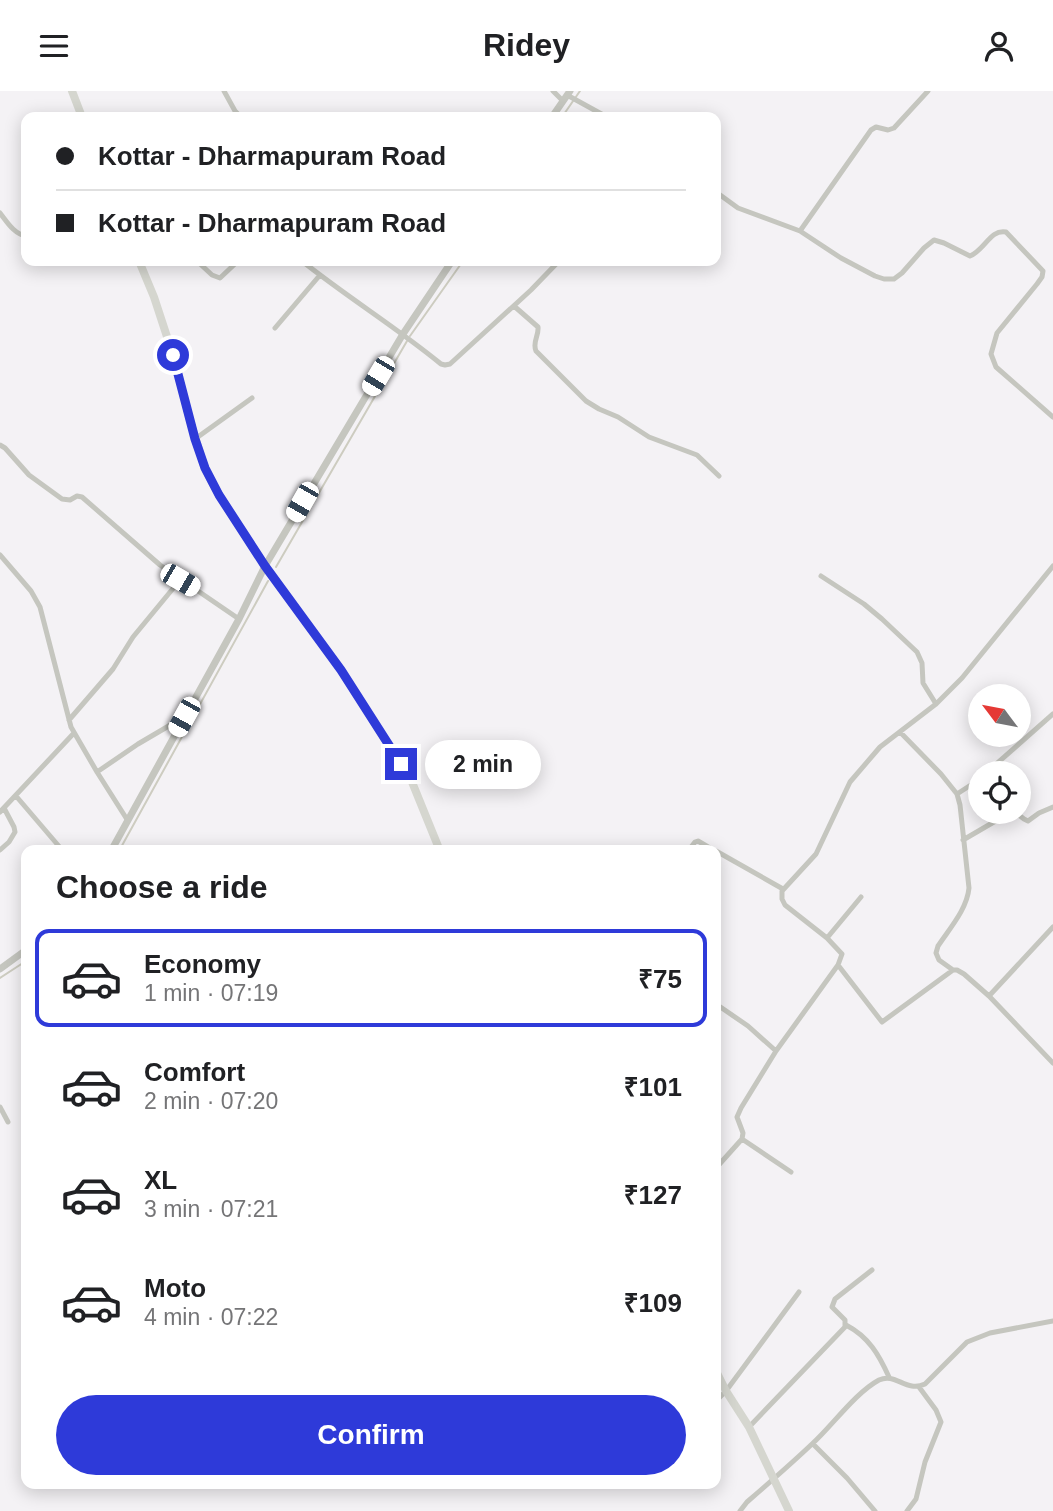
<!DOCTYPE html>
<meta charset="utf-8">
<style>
:root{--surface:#fff;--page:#f2f2f2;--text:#202124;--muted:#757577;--line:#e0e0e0;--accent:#2e3ad9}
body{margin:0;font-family:Arial,sans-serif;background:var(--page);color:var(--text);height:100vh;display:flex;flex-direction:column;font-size:26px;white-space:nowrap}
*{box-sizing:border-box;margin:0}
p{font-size:23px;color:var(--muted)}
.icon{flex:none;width:38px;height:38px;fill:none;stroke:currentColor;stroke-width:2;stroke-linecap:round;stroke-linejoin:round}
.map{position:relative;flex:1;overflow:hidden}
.drawer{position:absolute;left:21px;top:754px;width:700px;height:644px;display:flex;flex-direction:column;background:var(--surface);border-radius:14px;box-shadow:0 4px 18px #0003}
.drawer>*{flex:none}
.guide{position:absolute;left:21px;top:21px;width:700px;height:154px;border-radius:14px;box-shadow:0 4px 18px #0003;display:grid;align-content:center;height:154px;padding:0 35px;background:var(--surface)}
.needle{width:46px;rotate:302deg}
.controls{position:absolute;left:968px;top:593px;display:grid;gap:14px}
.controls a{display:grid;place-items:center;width:63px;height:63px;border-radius:50%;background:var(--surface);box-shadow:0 4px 18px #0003;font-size:35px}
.end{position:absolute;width:32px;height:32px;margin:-16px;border:9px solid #2e3ad9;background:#fff;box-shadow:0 0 0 4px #fff}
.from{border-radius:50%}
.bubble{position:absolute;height:49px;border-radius:24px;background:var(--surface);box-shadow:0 4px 18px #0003;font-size:23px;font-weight:700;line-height:49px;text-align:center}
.car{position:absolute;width:21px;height:42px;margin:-21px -10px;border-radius:9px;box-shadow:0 0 5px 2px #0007;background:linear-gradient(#fff 24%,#345 0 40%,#fff 0 76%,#345 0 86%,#fff 0)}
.guide b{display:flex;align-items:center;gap:24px;height:66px;font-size:26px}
.guide b+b{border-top:2px solid var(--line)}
.guide i{width:18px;height:18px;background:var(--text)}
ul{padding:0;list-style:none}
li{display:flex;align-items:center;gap:21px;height:98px;margin:0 14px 10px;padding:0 21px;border:4px solid transparent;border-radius:14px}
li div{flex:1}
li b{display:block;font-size:26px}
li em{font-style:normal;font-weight:700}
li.active{border-color:var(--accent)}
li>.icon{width:63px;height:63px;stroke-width:1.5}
h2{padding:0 35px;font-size:32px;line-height:84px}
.cta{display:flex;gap:14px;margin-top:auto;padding:14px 35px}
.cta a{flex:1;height:80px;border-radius:42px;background:var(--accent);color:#fff;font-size:28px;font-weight:700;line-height:80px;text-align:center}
header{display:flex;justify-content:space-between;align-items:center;height:91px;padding:0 35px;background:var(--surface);font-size:32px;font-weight:700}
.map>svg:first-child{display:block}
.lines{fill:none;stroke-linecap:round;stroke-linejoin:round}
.stream{stroke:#cdccc0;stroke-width:2}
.minor{stroke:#c5c6bf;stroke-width:5}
.tertiary{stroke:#c5c6bf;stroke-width:7}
.secondary{stroke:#d5d6cf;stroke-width:8}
.route{stroke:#2e3ad9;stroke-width:9}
</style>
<header><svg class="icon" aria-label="menu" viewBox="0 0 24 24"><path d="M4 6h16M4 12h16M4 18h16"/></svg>Ridey<svg class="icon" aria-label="person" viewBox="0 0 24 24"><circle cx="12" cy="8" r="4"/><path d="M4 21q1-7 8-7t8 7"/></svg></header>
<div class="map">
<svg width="1053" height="1420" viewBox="0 0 1053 1420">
<rect width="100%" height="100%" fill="#f4f2f5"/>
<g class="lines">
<path class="stream" d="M562 26 580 0
M410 245 463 170
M276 476 407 250
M119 760 268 490
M0 887 26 870"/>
<path class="minor" d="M224 0 235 20 241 26
M553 0 563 10
M567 4 607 26
M716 101 738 117 800 140 841 167 875 185 884 188H894L902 182 924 157 934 149 944 152 970 165C985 159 990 138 1006 141L1043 180 1042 186 1037 193 997 242 991 263 996 276 1053 326
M0 122C7 131 14 143 26 145
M800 140 871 39 876 36 888 39 894 37 928 0
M197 170 212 184 220 187 238 170
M302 170C347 206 396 236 441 273L445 274 450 273 531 199 559 170
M514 215 538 236C539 245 532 251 536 260L586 310 599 318 618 326 649 346 697 364 719 385
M275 237 320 184
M195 348 252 307
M0 354 5 357 29 384 62 408 70 409 77 405 82 406 160 474 239 528
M0 464 31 500 40 516 71 636 97 681 128 730
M821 485 864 513 882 528 917 561 922 572 923 592 936 613
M69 629 113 578 133 546 180 489
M900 641 941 683 957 703 960 714 969 797C967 818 950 837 938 855L936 862 939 869 953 879
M97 681 138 653 184 626
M986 682 1053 623
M957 703 980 688
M16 705 63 760
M0 721 74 642
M1015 721 1024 728 1028 730 1039 722 1053 716
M963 749 1011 721
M0 759 9 751 15 741 14 736 4 717
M688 760 695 751 698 750 715 760
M716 760 783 798
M827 847 861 806
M838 874 882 931 953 879H957L964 883 989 905 1053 972
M989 905 1053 836
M716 913 748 935 776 960
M0 1016 8 1031
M742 1048 791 1081
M716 1077 742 1048 743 1042 737 1026 741 1017 776 960 838 874 842 863 827 847 785 814 782 808V800L816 763 850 691 880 656 936 613 962 587 1053 475
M846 1234C869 1246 879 1264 889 1286
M716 1310 726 1300 799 1201
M749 1336 845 1236V1229L832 1216 835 1208 872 1179
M813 1353 847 1387 875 1420
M625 1393H632
M740 1420 747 1411C769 1392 791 1373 812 1353 832 1335 855 1302 879 1289 896 1281 906 1302 925 1293L967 1251 990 1242 1053 1230
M907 1420 916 1408 925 1371 941 1331 936 1319 919 1296"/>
<path class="tertiary" d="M552 26 570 0
M111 760 239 528 265 475 403 243 452 170
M0 878 26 859"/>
<path class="secondary" d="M72 0 82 26
M139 170 154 206 173 264 191 333 205 378 219 404 265 475 341 579 412 691 440 760
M716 1280 726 1300 749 1336 789 1420"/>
</g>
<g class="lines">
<path class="route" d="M173 264 195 348 205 377 219 404 265 475 341 579 401 673"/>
</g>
</svg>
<div class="controls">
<a><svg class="needle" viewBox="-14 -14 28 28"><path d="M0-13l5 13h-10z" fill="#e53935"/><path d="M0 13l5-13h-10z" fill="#757577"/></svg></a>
<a><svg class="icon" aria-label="locate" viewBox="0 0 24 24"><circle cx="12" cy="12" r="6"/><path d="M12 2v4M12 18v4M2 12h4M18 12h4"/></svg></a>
</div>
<i class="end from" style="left:173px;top:264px"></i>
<i class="end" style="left:401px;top:673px"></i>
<div class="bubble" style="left:425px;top:649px;width:116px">2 min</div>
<i class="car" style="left:378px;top:285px;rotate:211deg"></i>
<i class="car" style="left:302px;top:411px;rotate:210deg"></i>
<i class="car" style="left:180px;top:489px;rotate:120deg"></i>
<i class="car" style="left:184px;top:626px;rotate:209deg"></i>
<div class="guide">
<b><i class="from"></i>Kottar - Dharmapuram Road</b>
<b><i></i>Kottar - Dharmapuram Road</b>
</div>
<section class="drawer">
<h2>Choose a ride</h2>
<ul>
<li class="active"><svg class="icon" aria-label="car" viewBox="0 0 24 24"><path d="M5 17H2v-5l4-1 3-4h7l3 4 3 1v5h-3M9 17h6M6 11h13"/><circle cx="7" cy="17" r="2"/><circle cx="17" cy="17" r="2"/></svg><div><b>Economy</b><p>1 min · 07:19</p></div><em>₹75</em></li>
<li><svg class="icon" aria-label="car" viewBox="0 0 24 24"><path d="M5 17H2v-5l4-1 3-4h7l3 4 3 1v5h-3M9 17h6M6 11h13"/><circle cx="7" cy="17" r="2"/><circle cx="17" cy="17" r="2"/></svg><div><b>Comfort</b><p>2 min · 07:20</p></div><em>₹101</em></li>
<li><svg class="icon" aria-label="car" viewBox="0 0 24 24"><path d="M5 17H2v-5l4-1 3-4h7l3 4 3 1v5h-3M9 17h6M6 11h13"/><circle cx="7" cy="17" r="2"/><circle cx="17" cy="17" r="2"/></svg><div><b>XL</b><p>3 min · 07:21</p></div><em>₹127</em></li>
<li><svg class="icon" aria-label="car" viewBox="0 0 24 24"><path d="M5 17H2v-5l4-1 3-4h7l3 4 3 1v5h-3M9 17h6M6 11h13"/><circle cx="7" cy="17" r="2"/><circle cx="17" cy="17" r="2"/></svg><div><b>Moto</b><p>4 min · 07:22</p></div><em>₹109</em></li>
</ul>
<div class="cta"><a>Confirm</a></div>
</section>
</div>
